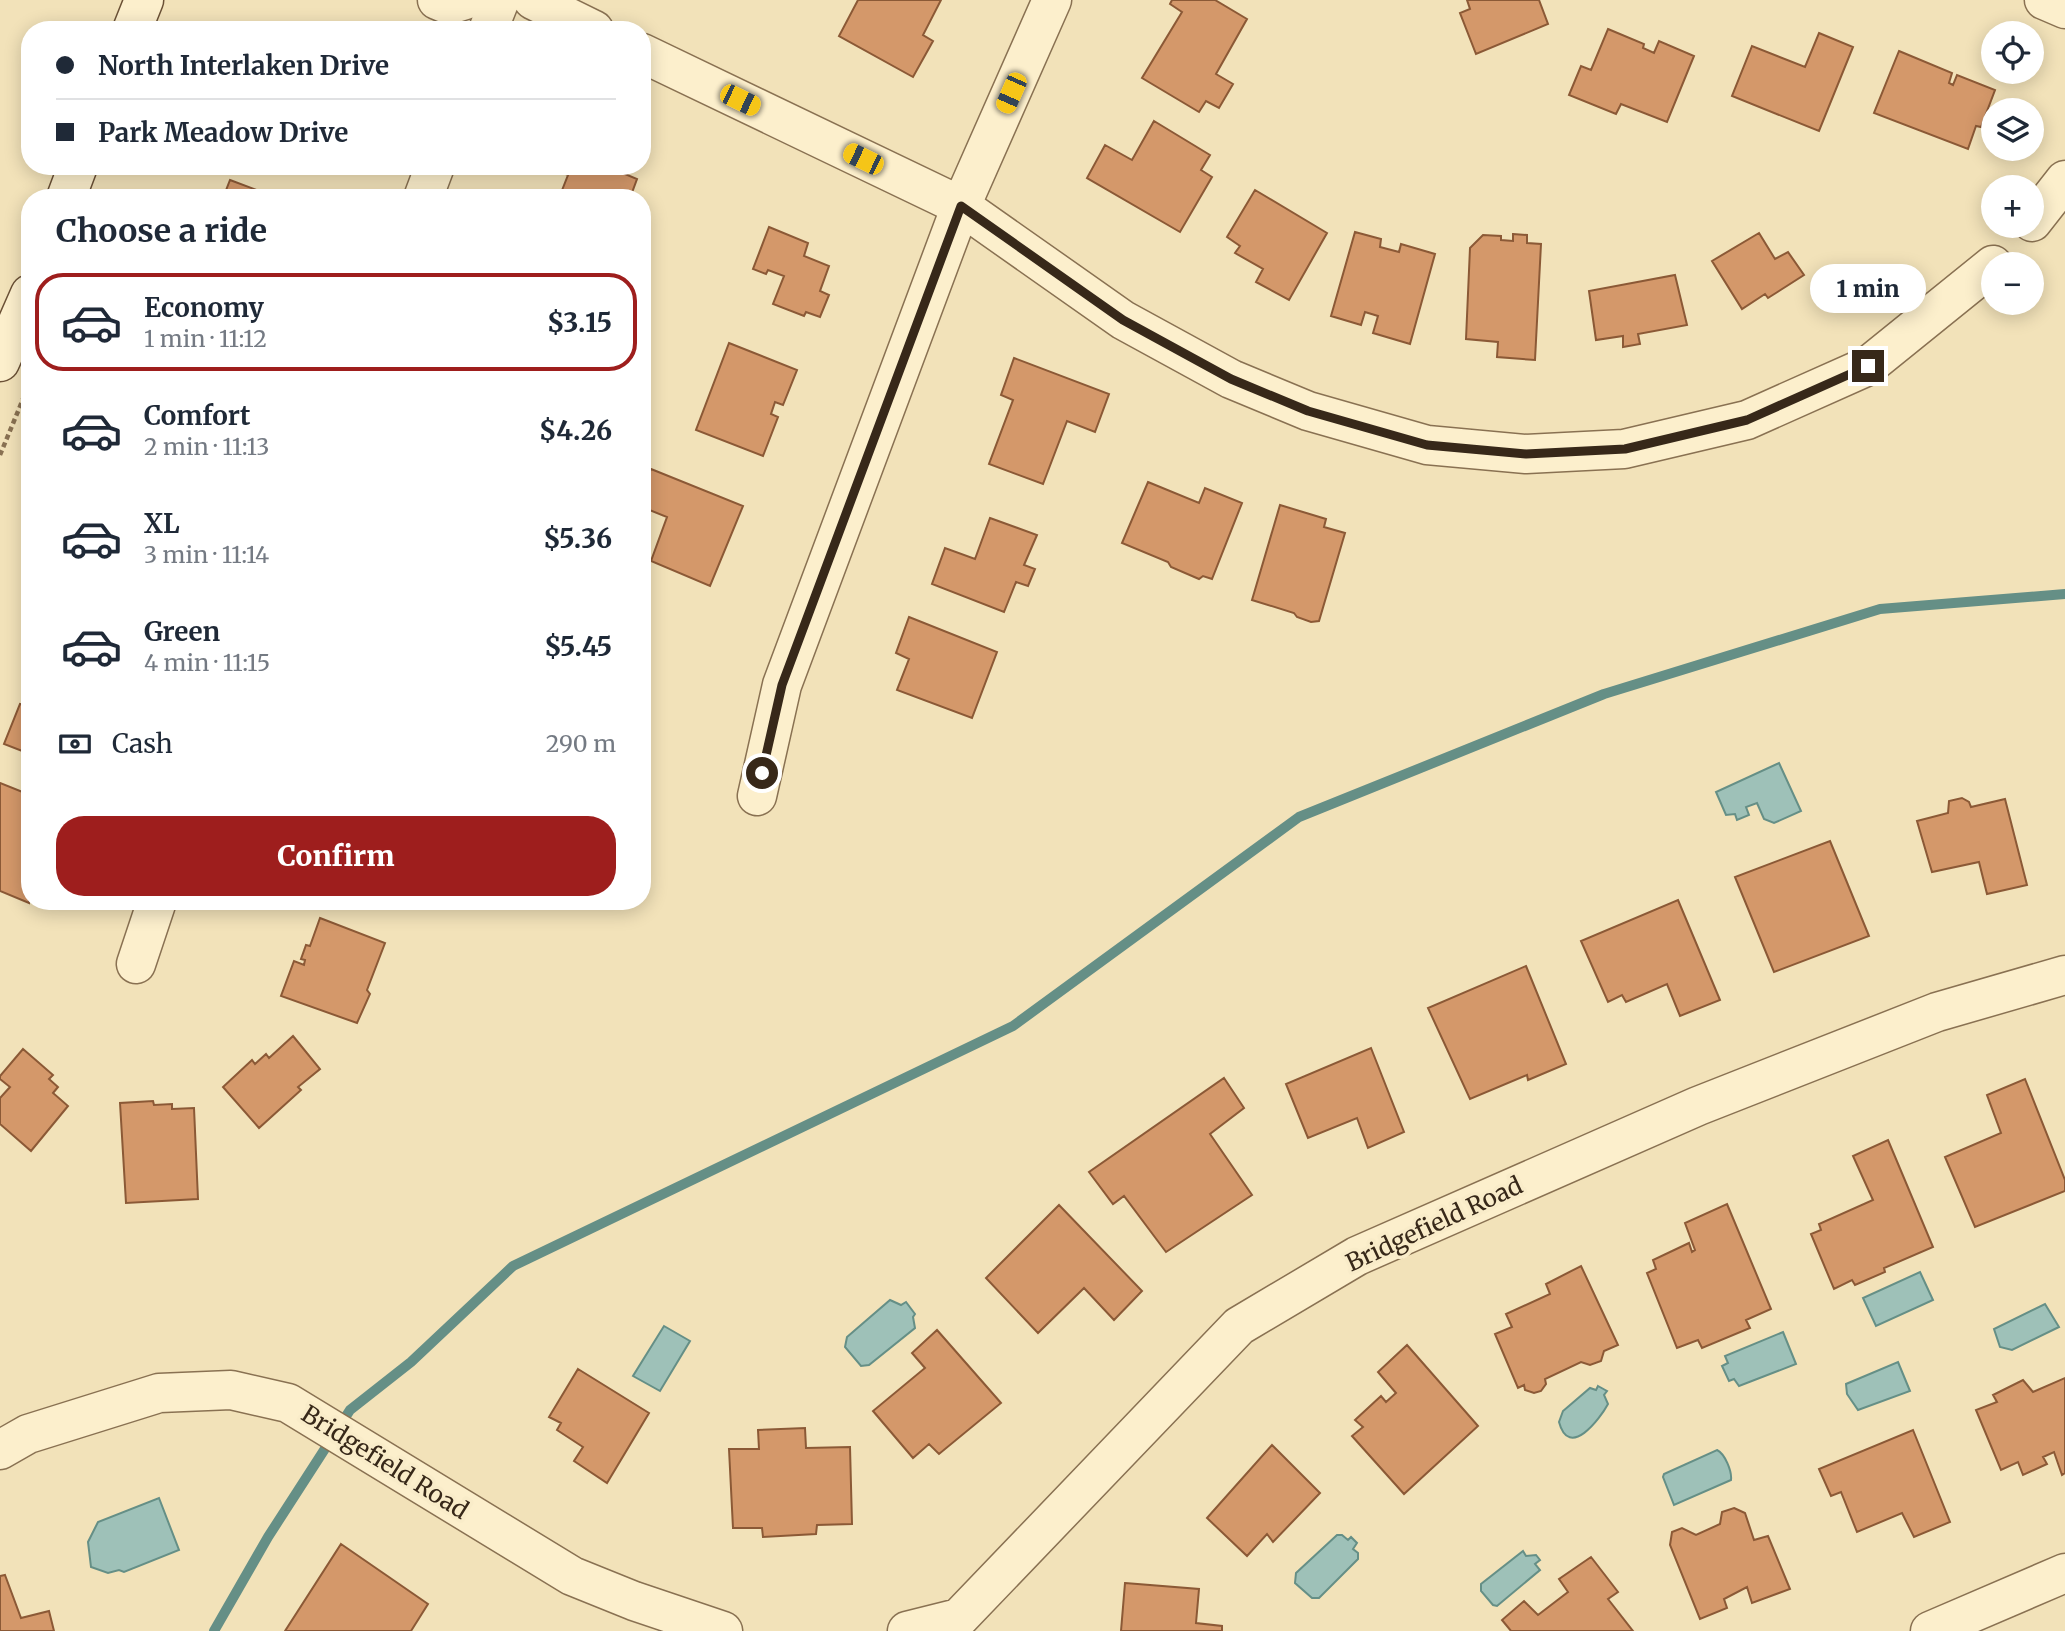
<!DOCTYPE html>
<meta charset="utf-8">
<style>
:root{--surface:#fff;--page:#f6f6f7;--text:#1f2937;--muted:#747a83;--line:#e0e1e3;--accent:#9e1e1d}
body{margin:0;font-family:Merriweather,serif;background:var(--page);color:var(--text);height:100vh;display:flex;flex-direction:column;font-size:26px;white-space:nowrap}
*{box-sizing:border-box;margin:0}
p{font-size:23px;color:var(--muted)}
.icon{flex:none;width:38px;height:38px;fill:none;stroke:currentColor;stroke-width:2;stroke-linecap:round;stroke-linejoin:round}
.map{position:relative;flex:1;overflow:hidden}
.panel{position:absolute;left:21px;top:189px;width:630px;height:721px;display:flex;flex-direction:column;background:var(--surface);border-radius:28px;box-shadow:0 4px 18px #0003}
.panel>*{flex:none}
.banner{position:absolute;left:21px;top:21px;width:630px;height:154px;border-radius:28px;box-shadow:0 4px 18px #0003;display:grid;align-content:center;height:154px;padding:0 35px;background:var(--surface)}
.controls{position:absolute;left:1981px;top:21px;display:grid;gap:14px}
.controls a{display:grid;place-items:center;width:63px;height:63px;border-radius:50%;background:var(--surface);box-shadow:0 4px 18px #0003;font-size:35px}
.end{position:absolute;width:32px;height:32px;margin:-16px;border:9px solid #372819;background:#fff;box-shadow:0 0 0 4px #fff}
.from{border-radius:50%}
.bubble{position:absolute;height:49px;border-radius:24px;background:var(--surface);box-shadow:0 4px 18px #0003;font-size:23px;font-weight:800;line-height:49px;text-align:center}
.car{position:absolute;width:21px;height:42px;margin:-21px -10px;border-radius:9px;box-shadow:0 0 5px 2px #0007;background:linear-gradient(#f5c518 24%,#345 0 40%,#f5c518 0 76%,#345 0 86%,#f5c518 0)}
.banner b{display:flex;align-items:center;gap:24px;height:66px;font-size:26px}
.banner b+b{border-top:2px solid var(--line)}
.banner i{width:18px;height:18px;background:var(--text)}
ul{padding:0;list-style:none}
li{display:flex;align-items:center;gap:21px;height:98px;margin:0 14px 10px;padding:0 21px;border:4px solid transparent;border-radius:28px}
li div{flex:1}
li b{display:block;font-size:26px}
li em{font-style:normal;font-weight:800}
li.active{border-color:var(--accent)}
li>.icon{width:63px;height:63px;stroke-width:1.5}
h2{padding:0 35px;font-size:32px;line-height:84px}
.pay{display:flex;align-items:center;gap:18px;height:77px;padding:0 35px;font-size:26px}
.pay p{margin-inline-start:auto}
.action{display:flex;gap:14px;margin-top:auto;padding:14px 35px}
.action a{flex:1;height:80px;border-radius:28px;background:var(--accent);color:#fff;font-size:28px;font-weight:800;line-height:80px;text-align:center}
.map>svg:first-child{display:block}
.water{fill:#9ec1b8;stroke:#658f86;stroke-width:2}
.lines{fill:none;stroke-linecap:round;stroke-linejoin:round}
.stream{stroke:#658f86;stroke-width:10}
.building{fill:#d4986a;stroke:#8b5936;stroke-width:2}
.street-casing{stroke:#897152;stroke-width:41}
.secondary-casing{stroke:#6b5136;stroke-width:41}
.path{stroke:#897152;stroke-width:4.5;stroke-dasharray:5 3.5;stroke-linecap:butt}
.street{stroke:#fcefcc;stroke-width:38}
.secondary{stroke:#fcefcc;stroke-width:38}
.route{stroke:#372819;stroke-width:9}
.labels{text-anchor:middle;dominant-baseline:central;stroke-width:7;stroke-linejoin:round;paint-order:stroke}
.street-label{font-size:24px;fill:#372819;stroke:#f9ecc9}
</style>
<div class="map">
<svg width="2065" height="1631" viewBox="0 0 2065 1631">
<rect width="100%" height="100%" fill="#f2e2b9"/>
<path class="water" d="M1779 763 1801 811 1774 823 1764 819 1757 803 1746 807 1749 815 1737 820 1735 814 1726 815 1716 792Z
M1920 1272 1933 1300 1876 1326 1863 1298Z
M890 1300 901 1305 906 1302 915 1314 913 1317 915 1328 869 1365 861 1366 845 1347 847 1337Z
M2045 1304 2059 1327 2012 1350 2000 1347 1994 1329Z
M664 1326 690 1341 660 1391 633 1376Z
M1783 1332 1796 1364 1739 1386 1734 1379 1729 1381 1722 1366 1728 1363 1725 1356Z
M1898 1362 1910 1391 1858 1410 1847 1394 1846 1384Z
M1598 1386 1607 1391 1604 1395 1608 1404C1600 1419 1569 1460 1559 1422L1563 1411 1590 1388 1596 1390Z
M1717 1450C1725 1454 1732 1471 1731 1480L1674 1505 1663 1477 1664 1474Z
M159 1498 179 1550 124 1572 119 1570 108 1573 91 1567 88 1542 98 1522Z
M1337 1535H1342L1348 1540 1351 1537 1357 1543 1353 1549 1358 1553V1559L1319 1598H1312L1295 1583 1296 1573Z
M1523 1551 1526 1556 1536 1555 1540 1560 1535 1564 1540 1570 1497 1606 1493 1605 1481 1591V1584Z"/>
<g class="lines">
<path class="stream" d="M214 1631 268 1537 350 1410 411 1362 513 1266 1013 1026 1299 817 1604 694 1880 609 2065 594"/>
</g>
<path class="building" d="M858 0H941L923 35 933 41 913 77 839 36Z
M1172 0H1215L1247 19 1216 74 1233 84 1219 108 1206 101 1199 112 1142 78 1182 12 1170 4Z
M1467 0H1539L1548 24 1476 54 1460 13 1470 9Z
M1608 29 1644 44 1643 48 1654 53 1659 41 1694 56 1667 122 1621 104 1616 114 1569 95 1581 66 1591 70Z
M1819 33 1853 47 1819 131 1732 96 1752 46 1805 67Z
M1899 51 1952 73 1949 83 1953 85 1957 75 1995 90 1981 127 1976 126 1968 149 1874 113Z
M1154 121 1210 155 1201 170 1212 177 1180 232 1087 178 1105 145 1132 160Z
M563 166H606L637 179 630 198H559L568 175 561 172Z
M230 180 278 198H223Z
M1255 190 1327 233 1289 300 1256 282 1263 269 1235 253 1240 246 1227 237Z
M769 227 808 243 804 256 829 266 820 291 829 295 820 317 806 312 804 316 773 304 784 276 768 270 766 274 753 269Z
M1355 232 1381 239 1380 247 1399 252 1401 244 1435 254 1410 344 1373 333 1378 316 1365 312 1361 325 1331 316Z
M1759 233 1775 259 1788 252 1804 275 1768 298 1765 294 1742 309 1712 261Z
M1513 234 1527 235V243L1541 244 1535 360 1497 357 1498 342 1466 339 1470 248 1483 235 1501 236V240L1513 241Z
M1675 275 1687 325 1638 334 1640 344 1623 347V336L1596 340 1589 291Z
M729 343 797 370 783 405 775 402 771 414 778 417 763 456 696 430Z
M1014 358 1109 394 1095 432 1067 421 1043 484 989 464 1013 400 1001 395Z
M651 469 743 506 710 586 651 561 667 517 642 507V492Z
M1148 482 1199 503 1205 488 1242 503 1212 579 1203 576 1199 579 1171 567 1168 562 1122 543Z
M1280 505 1326 519 1324 527 1345 533 1319 621 1311 622 1297 617 1294 613 1252 600Z
M990 518 1037 535 1024 565 1035 569 1028 586 1016 582 1004 612 932 584 945 548 975 559Z
M909 617 997 652 972 718 897 690 909 659 896 653Z
M30 695V754L4 744 20 704 25 705Z
M0 783 30 795 29 903 0 891Z
M1962 798 1969 802 1971 807 2005 799 2027 885 1987 894 1979 862 1932 872 1917 821 1948 813 1949 801Z
M1830 841 1869 936 1774 972 1735 877Z
M1678 900 1720 1000 1680 1016 1667 984 1626 1002 1622 995 1608 1002 1581 941Z
M320 918 385 943 367 990 370 994 357 1023 281 996 294 961 304 965 305 960 301 959 306 945 310 946Z
M1526 966 1566 1064 1528 1080 1527 1075 1470 1099 1428 1008Z
M293 1036 320 1069 298 1087 301 1090 259 1128 223 1087 252 1060 255 1064 266 1054 269 1058Z
M1371 1048 1404 1132 1368 1148 1357 1118 1308 1138 1286 1084Z
M23 1049 53 1075 49 1079 58 1087 53 1093 68 1106 31 1151 0 1124V1098L10 1087 0 1079V1076Z
M1224 1078 1244 1108 1210 1134 1252 1195 1166 1252 1124 1196 1113 1204 1089 1172Z
M2025 1079 2065 1180V1191L1975 1227 1945 1157 2001 1133 1987 1095Z
M153 1101 154 1105 172 1104V1109L194 1108 198 1199 126 1203 120 1103Z
M1888 1140 1933 1247 1884 1268 1885 1272 1855 1285 1852 1280 1834 1289 1811 1234 1821 1230 1819 1224 1873 1200 1853 1156Z
M1727 1204 1771 1309 1746 1320 1750 1328 1702 1348 1698 1340 1677 1348 1647 1273 1656 1269 1653 1260 1689 1243 1692 1252 1695 1250 1685 1223Z
M1059 1205 1142 1291 1114 1320 1084 1288 1038 1333 986 1278Z
M1581 1266 1618 1345 1604 1351 1601 1361 1590 1365 1581 1362 1545 1379 1546 1384 1541 1391 1534 1393 1525 1390 1524 1385 1518 1388 1495 1334 1512 1327 1506 1314 1550 1294 1546 1284Z
M937 1330 1001 1403 939 1454 929 1444 913 1458 873 1411 925 1368 912 1353Z
M1407 1345 1478 1426 1404 1494 1352 1436 1363 1427 1355 1420 1381 1396 1386 1402 1396 1393 1378 1372Z
M578 1369 649 1413 607 1483 574 1461 583 1447 557 1430 561 1423 549 1417Z
M2065 1378V1473L2062 1475 2054 1452 2043 1457 2047 1464 2023 1475 2018 1462 2001 1470 1976 1410 1997 1402 1993 1395 2023 1380 2033 1392Z
M805 1428 806 1448 850 1447 852 1524 817 1525 816 1534 763 1537 762 1528H733L729 1449H759L758 1430Z
M1913 1430 1950 1522 1914 1537 1902 1513 1857 1532 1841 1492 1831 1496 1819 1469Z
M1272 1445 1320 1493 1273 1542 1267 1534 1247 1556 1207 1518Z
M1734 1508 1745 1513 1754 1540 1768 1536 1790 1589 1752 1603 1747 1587 1724 1599 1727 1608 1700 1619 1670 1545 1672 1532 1682 1528 1696 1535 1720 1524 1722 1512Z
M341 1544 428 1604 411 1631H285Z
M1591 1557 1618 1592 1608 1599 1633 1631H1511L1502 1620 1524 1601 1538 1615 1568 1592 1559 1579Z
M5 1575 21 1618 49 1611 54 1631H0V1576Z
M1125 1583 1199 1589 1196 1623 1222 1626V1631H1121Z"/>
<g class="lines">
<g class="street-casing">
<path id="street" d="M437 0 449 5 465 0
M533 0 594 30
M2044 0 2065 9
M488 30 500 0
M642 53 961 206 1123 320 1231 379 1308 411 1427 445 1526 454 1624 449 1747 420 1868 366 1993 265
M423 198 435 166
M2032 222 2065 180
M757 796 782 685 961 206 1052 0
M136 964 157 901
M0 1450 28 1434 159 1393 231 1390 288 1403 572 1576 634 1601 723 1631
M907 1631 959 1618 1239 1326 1357 1256 1698 1106 1937 1012 2065 975
M1930 1631 2065 1573"/>
</g>
<g class="secondary-casing">
<path id="secondary" d="M132 30 144 0
M66 198 78 166
M0 362 30 294"/>
</g>
<path class="path" d="M0 455 28 387"/>
<use href="#street" class="street"/>
<use href="#secondary" class="secondary"/>
</g>
<g class="lines">
<path class="route" d="M762 773 782 685 961 206 1123 320 1231 379 1308 411 1427 445 1526 454 1625 449 1747 420 1868 366"/>
</g>
<g class="labels">
<g class="street-label">
<text transform="translate(1434 1224) rotate(-25)">Bridgefield Road</text>
<text transform="translate(385 1462) rotate(32)">Bridgefield Road</text>
</g>
</g>
</svg>
<div class="controls">
<a><svg class="icon" aria-label="locate" viewBox="0 0 24 24"><circle cx="12" cy="12" r="6"/><path d="M12 2v4M12 18v4M2 12h4M18 12h4"/></svg></a>
<a><svg class="icon" aria-label="layers" viewBox="0 0 24 24"><path d="M12 4l9 5-9 5-9-5zM3 14l9 5 9-5"/></svg></a>
<a>+</a>
<a>−</a>
</div>
<i class="end from" style="left:762px;top:773px"></i>
<i class="end" style="left:1868px;top:366px"></i>
<div class="bubble" style="left:1810px;top:264px;width:116px">1 min</div>
<i class="car" style="left:1011px;top:93px;rotate:204deg"></i>
<i class="car" style="left:740px;top:100px;rotate:116deg"></i>
<i class="car" style="left:863px;top:159px;rotate:296deg"></i>
<div class="banner">
<b><i class="from"></i>North Interlaken Drive</b>
<b><i></i>Park Meadow Drive</b>
</div>
<section class="panel">
<h2>Choose a ride</h2>
<ul>
<li class="active"><svg class="icon" aria-label="car" viewBox="0 0 24 24"><path d="M5 17H2v-5l4-1 3-4h7l3 4 3 1v5h-3M9 17h6M6 11h13"/><circle cx="7" cy="17" r="2"/><circle cx="17" cy="17" r="2"/></svg><div><b>Economy</b><p>1 min · 11:12</p></div><em>$3.15</em></li>
<li><svg class="icon" aria-label="car" viewBox="0 0 24 24"><path d="M5 17H2v-5l4-1 3-4h7l3 4 3 1v5h-3M9 17h6M6 11h13"/><circle cx="7" cy="17" r="2"/><circle cx="17" cy="17" r="2"/></svg><div><b>Comfort</b><p>2 min · 11:13</p></div><em>$4.26</em></li>
<li><svg class="icon" aria-label="car" viewBox="0 0 24 24"><path d="M5 17H2v-5l4-1 3-4h7l3 4 3 1v5h-3M9 17h6M6 11h13"/><circle cx="7" cy="17" r="2"/><circle cx="17" cy="17" r="2"/></svg><div><b>XL</b><p>3 min · 11:14</p></div><em>$5.36</em></li>
<li><svg class="icon" aria-label="car" viewBox="0 0 24 24"><path d="M5 17H2v-5l4-1 3-4h7l3 4 3 1v5h-3M9 17h6M6 11h13"/><circle cx="7" cy="17" r="2"/><circle cx="17" cy="17" r="2"/></svg><div><b>Green</b><p>4 min · 11:15</p></div><em>$5.45</em></li>
</ul>
<div class="pay"><svg class="icon" aria-label="cash" viewBox="0 0 24 24"><path d="M3 7h18v10H3z"/><circle cx="12" cy="12" r="2"/></svg>Cash<p>290 m</p></div>
<div class="action"><a>Confirm</a></div>
</section>
</div>
